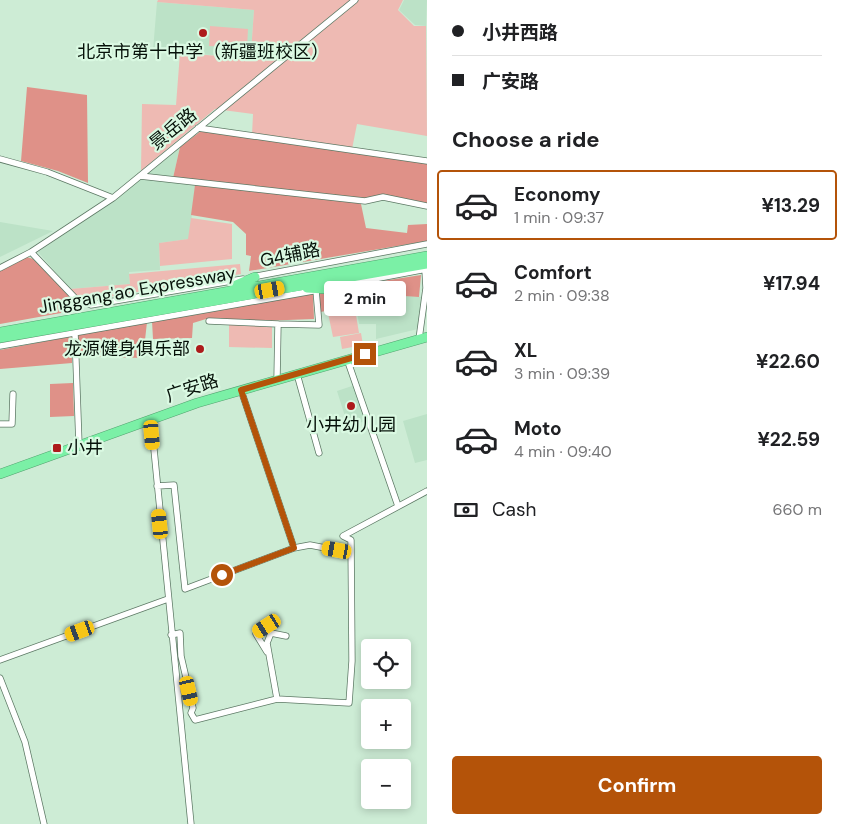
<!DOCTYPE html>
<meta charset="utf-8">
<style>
:root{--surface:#fff;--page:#f2f2f2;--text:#202124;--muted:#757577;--line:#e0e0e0;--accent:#b45309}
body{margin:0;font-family:"DM Sans","Noto Sans SC",sans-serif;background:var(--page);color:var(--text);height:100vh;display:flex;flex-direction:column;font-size:19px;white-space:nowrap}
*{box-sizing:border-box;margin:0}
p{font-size:16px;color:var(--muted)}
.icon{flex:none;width:28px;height:28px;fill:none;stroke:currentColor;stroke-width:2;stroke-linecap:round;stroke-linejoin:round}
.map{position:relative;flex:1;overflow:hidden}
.side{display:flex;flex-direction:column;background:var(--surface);width:420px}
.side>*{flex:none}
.hud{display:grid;align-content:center;height:110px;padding:0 25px;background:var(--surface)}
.controls{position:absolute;left:361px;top:639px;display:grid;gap:10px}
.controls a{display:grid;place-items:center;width:50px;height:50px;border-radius:5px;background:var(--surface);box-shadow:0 2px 8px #0003;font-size:25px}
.end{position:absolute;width:22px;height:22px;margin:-11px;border:6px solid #b45309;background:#fff;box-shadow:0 0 0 2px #fff}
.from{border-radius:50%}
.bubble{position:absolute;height:35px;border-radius:5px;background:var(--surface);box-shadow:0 2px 8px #0003;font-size:16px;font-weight:700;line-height:35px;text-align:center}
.car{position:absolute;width:15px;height:30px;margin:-15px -8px;border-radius:6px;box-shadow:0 0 4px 1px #0007;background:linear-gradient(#f5c518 24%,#345 0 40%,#f5c518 0 76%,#345 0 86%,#f5c518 0)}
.hud b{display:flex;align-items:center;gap:18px;height:48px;font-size:19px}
.hud b+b{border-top:1px solid var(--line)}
.hud i{width:12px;height:12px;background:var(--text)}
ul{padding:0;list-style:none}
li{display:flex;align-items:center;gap:15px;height:70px;margin:0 10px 8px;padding:0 15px;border:2px solid transparent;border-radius:5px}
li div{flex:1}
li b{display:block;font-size:19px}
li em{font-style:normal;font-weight:700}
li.active{border-color:var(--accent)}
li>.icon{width:45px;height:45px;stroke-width:1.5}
h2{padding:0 25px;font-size:22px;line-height:60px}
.pay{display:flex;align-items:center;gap:12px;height:55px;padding:0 25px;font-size:19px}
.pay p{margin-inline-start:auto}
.primary-button{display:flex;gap:10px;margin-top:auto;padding:10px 25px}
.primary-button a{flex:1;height:58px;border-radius:5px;background:var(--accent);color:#fff;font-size:20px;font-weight:700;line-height:58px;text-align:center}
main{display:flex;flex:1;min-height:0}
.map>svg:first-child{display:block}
.built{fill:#bce2c7}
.green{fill:#eebab3}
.forest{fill:#df9188}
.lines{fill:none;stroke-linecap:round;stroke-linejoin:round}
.minor-casing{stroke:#5d7965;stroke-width:7}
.highway-casing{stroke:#52a26f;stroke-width:10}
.minor{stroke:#fff;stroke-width:5.5}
.highway{stroke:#7bf0a6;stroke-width:9}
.route{stroke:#b45309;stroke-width:6}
.poi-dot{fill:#ad1b1b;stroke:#daf9e2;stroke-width:2}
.labels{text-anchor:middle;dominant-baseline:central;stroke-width:4.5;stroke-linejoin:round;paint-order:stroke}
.poi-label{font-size:18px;fill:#061109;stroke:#daf9e2}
.street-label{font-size:18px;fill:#061109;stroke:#daf9e2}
</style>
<main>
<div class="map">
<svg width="427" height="824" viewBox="0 0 427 824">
<rect width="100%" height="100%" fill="#cdecd5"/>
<path class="built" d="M404 0H427L426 26 415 25 399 10Z
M157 2 254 10 251 52 246 58 153 50Z
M180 147 173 178 196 181 189 239 159 243 160 270 129 272 130 284 70 289 38 252 115 200Z
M0 222 53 231 0 257Z
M358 293 422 297 418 329 376 339V324H359L356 306Z
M355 385 366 421 348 426 337 391Z
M427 414V460L415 463 403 421Z"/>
<path class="green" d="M158 0H403L398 10 414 26H426L427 136 357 124 352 149 252 135 253 114 215 109 141 171 142 104 176 105 180 53 246 58 251 52 254 10 157 2Z
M210 26 248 29 247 48 209 46Z
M191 218 232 224V259L160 266 159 243 188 239Z
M240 264 241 274 97 299 80 298 70 289 130 284 129 274Z
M355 309 359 333 333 337 328 313Z
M229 324H272V348L229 347Z
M361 333 363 345 342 349 340 337Z"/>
<path class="forest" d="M27 87 87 95 88 183 58 171 21 161Z
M201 131 427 163V204L385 195 365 199 173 178 180 147Z
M195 185 357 201 361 204 366 228 407 233 408 225 427 224V241L249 271 251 256 246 255V234L233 222 191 215Z
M27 257 33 259 80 306 62 308 61 313 0 324V271Z
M421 275 419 297 359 293 356 306 320 312 319 291Z
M313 294 314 319 235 322 206 319 193 323 192 338 153 339 152 321Z
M147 322 143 358 78 356V334Z
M72 336V363L0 369V350Z
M73 383 74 416 50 417V384Z"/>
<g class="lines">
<g class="minor-casing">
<path id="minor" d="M198 128 427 161
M0 159 47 172 113 198
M140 176 365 201 383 197 427 206
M31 252 76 299 91 305 243 279
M0 268 31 252 113 198 355 0
M252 277 427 244
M322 289 427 269
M209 321 278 324 277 379
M278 324 319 325 316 290
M75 333 79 445
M419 339 426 288 425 269
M0 346 313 291
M347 359 398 506
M297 374 319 453
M241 390 294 548
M151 419 191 824
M0 424H12L13 394
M157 486 174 485 185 589 294 548 310 545 351 553
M267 626 256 634 267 652
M171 635 180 633 181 656 193 708 191 713 195 720 277 699 349 703 352 661 351 540 343 536 427 491
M0 660 168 599
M0 678 25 742 44 824
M277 699 267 643 271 633 286 636"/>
</g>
<g class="highway-casing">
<path id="highway" d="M234 286 255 277
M307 288 325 289
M0 332 427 256
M0 338 427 264
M0 474 197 403 427 337"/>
</g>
<use href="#minor" class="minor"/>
<use href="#highway" class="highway"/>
</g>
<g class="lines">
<path class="route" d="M222 575 294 548 241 390 365 354"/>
</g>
<g class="poi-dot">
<circle cx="203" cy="33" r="5"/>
<circle cx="200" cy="349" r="5"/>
<circle cx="351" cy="406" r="5"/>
<rect x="52" y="443" width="10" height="10" rx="2.5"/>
</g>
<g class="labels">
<g class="poi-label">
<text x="203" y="52">北京市第十中学（新疆班校区）</text>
<text x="190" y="349" text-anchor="end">龙源健身俱乐部</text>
<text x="351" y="425">小井幼儿园</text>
<text x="67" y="448" text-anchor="start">小井</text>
</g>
<g class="street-label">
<text transform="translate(173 129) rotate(-39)">景岳路</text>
<text transform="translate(290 255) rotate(-11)">G4辅路</text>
<text transform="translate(137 290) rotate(-10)">Jinggang'ao Expressway</text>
<text transform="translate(192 388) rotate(-18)">广安路</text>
</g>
</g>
</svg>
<div class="controls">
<a><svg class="icon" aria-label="locate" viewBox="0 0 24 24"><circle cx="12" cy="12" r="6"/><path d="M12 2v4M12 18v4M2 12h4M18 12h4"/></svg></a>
<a>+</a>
<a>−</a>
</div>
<i class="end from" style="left:222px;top:575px"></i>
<i class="end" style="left:365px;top:354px"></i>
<div class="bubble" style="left:324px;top:281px;width:82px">2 min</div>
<i class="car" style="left:270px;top:290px;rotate:80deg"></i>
<i class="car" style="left:152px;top:435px;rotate:175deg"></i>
<i class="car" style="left:160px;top:524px;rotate:354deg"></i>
<i class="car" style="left:337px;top:550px;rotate:280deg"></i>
<i class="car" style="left:267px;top:626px;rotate:237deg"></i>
<i class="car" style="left:80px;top:631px;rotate:250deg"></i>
<i class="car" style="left:189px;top:691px;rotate:167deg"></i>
</div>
<section class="side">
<div class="hud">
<b><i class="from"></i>小井西路</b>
<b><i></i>广安路</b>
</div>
<h2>Choose a ride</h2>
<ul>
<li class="active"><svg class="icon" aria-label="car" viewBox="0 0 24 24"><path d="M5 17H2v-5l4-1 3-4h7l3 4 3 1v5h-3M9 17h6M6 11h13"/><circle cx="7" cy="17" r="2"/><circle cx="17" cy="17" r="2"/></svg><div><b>Economy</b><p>1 min · 09:37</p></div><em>¥13.29</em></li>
<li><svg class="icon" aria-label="car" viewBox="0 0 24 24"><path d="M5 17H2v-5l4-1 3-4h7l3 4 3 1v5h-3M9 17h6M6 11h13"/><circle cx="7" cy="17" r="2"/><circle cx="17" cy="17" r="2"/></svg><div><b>Comfort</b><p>2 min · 09:38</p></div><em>¥17.94</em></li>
<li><svg class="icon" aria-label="car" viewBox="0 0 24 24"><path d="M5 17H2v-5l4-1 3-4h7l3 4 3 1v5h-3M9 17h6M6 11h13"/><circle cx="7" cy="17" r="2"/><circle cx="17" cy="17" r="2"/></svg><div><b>XL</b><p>3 min · 09:39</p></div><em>¥22.60</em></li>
<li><svg class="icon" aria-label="car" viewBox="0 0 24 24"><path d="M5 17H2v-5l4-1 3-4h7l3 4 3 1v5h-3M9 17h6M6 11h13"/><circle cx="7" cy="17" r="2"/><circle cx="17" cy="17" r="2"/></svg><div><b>Moto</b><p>4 min · 09:40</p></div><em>¥22.59</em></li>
</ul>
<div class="pay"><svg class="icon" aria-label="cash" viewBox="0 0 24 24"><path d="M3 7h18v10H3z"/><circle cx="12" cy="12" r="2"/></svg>Cash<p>660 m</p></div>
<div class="primary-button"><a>Confirm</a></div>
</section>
</main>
